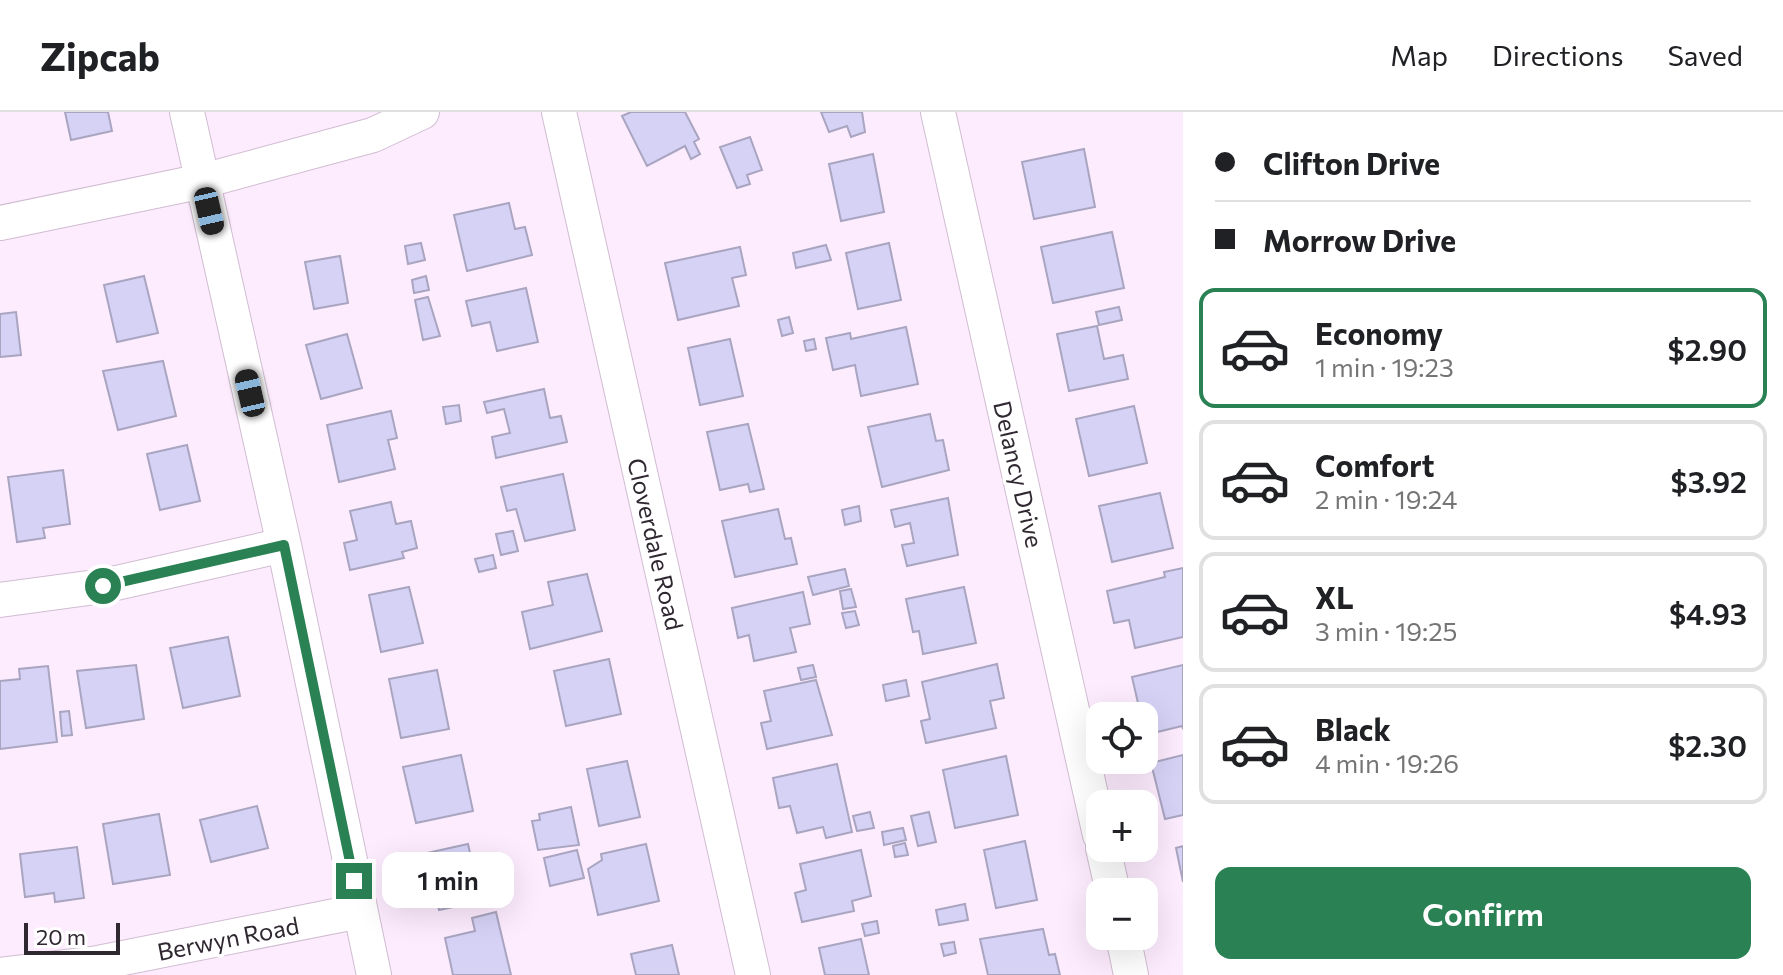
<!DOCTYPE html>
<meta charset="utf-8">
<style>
:root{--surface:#fff;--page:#f6f6f6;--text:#202124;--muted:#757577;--line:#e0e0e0;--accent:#2a8154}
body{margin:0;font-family:Commissioner,sans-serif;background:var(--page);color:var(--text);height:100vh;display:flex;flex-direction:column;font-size:30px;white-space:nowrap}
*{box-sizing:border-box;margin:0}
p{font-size:26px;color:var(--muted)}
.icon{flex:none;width:44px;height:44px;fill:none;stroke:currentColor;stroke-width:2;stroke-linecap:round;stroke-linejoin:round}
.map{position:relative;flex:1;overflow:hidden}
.sheet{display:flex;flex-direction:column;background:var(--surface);width:600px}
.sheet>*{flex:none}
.banner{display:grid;align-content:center;height:176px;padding:0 32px;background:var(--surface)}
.tools{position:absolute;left:1086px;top:590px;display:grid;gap:16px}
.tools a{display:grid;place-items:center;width:72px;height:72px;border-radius:16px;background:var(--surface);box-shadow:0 8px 32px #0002;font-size:40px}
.scale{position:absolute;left:24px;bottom:20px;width:96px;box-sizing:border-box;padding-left:8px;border:4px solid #302831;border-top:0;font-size:22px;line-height:28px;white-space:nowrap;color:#302831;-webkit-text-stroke:6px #fff;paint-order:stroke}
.end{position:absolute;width:36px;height:36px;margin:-18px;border:10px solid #2a8154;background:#fff;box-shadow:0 0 0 4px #fff}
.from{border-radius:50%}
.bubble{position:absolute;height:56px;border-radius:16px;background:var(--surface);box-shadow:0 8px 32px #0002;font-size:26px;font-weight:600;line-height:56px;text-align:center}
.car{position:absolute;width:24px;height:48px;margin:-24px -12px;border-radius:10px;box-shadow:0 0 6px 2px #0007;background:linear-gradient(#222 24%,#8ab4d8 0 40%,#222 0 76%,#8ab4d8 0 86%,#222 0)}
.banner b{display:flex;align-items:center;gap:28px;height:76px;font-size:30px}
.banner b+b{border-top:2px solid var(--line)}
.banner i{width:20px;height:20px;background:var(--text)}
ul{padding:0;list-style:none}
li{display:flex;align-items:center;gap:24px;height:120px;margin:0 16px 12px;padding:0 16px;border:4px solid var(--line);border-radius:16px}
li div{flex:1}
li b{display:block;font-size:30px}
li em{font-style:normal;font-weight:600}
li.selected{border-color:var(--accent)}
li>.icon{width:72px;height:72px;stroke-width:1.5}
.primary-button{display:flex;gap:16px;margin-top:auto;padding:16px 32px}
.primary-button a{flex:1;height:92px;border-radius:16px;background:var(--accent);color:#fff;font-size:32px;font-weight:600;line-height:92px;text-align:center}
header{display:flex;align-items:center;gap:48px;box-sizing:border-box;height:112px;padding:0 40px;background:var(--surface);border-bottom:2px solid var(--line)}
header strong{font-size:38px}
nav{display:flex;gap:44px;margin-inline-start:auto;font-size:28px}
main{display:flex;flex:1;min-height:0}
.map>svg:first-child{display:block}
.building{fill:#d6d2f6;stroke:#a9a5c0;stroke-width:2}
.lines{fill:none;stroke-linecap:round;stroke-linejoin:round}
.minor-casing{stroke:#d1bcd1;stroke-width:36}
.minor{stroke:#fff;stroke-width:34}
.route{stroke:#2a8154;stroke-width:10}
.labels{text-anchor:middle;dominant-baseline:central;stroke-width:7;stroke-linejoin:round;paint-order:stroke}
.street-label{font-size:24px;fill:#302831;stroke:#fff}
</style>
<header>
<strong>Zipcab</strong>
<nav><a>Map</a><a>Directions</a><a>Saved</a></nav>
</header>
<main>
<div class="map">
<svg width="1183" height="863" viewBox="0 0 1183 863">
<rect width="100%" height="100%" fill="#fdecfe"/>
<path class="building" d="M65 0H108L112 19 71 28Z
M631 0H685L699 27 694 30 700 42 691 47 685 34 647 54 622 4Z
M821 0H862L865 20 851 25 847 14 829 20Z
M750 25 762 58 747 63 750 72 737 76 720 35Z
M1084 37 1095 95 1034 107 1022 50Z
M873 42 884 100 841 109 829 52Z
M509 91 515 117 525 115 532 143 467 159 454 103Z
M1112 120 1124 176 1053 191 1041 135Z
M421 131 425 148 408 152 405 134Z
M889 131 901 188 858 197 846 141Z
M826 133 831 148 796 156 793 141Z
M740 135 746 163 732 166 739 194 678 208 665 151Z
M340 144 348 191 314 197 305 150Z
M144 164 158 221 117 230 104 173Z
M426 164 429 178 414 181 412 168Z
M526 176 538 230 497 239 490 210 472 214 466 189Z
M428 185 440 224 423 228 415 188Z
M1119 195 1122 208 1099 213 1096 200Z
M16 200 21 243 0 245V202Z
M789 205 793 221 782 224 778 208Z
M1097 214 1104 247 1123 243 1128 267 1069 279 1057 222Z
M906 215 918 272 861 284 855 253 833 258 826 226 850 221 851 227Z
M347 222 362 276 321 287 306 233Z
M730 227 743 284 700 293 688 236Z
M814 227 816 237 806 239 804 229Z
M163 249 176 304 118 318 103 259Z
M544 277 550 306 561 304 567 330 496 346 492 325 510 321 504 297 487 301 484 290Z
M459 293 461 309 446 312 443 295Z
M1134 294 1147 351 1089 364 1076 307Z
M391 299 397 326 388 328 395 357 339 370 327 313Z
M930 302 936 329 943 328 949 358 882 375 868 315Z
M748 312 764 377 750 380 748 372 720 378 707 320Z
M187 333 200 389 160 398 147 342Z
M63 358 70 412 43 416 45 426 17 430 8 365Z
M563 362 575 418 525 429 516 397 507 399 501 375Z
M1160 381 1173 436 1112 450 1099 394Z
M948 386 958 443 907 454 902 433 914 431 910 411 895 415 891 398Z
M391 390 396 412 411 409 417 436 402 440 404 446 350 458 344 431 357 428 350 399Z
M859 394 861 409 845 413 842 398Z
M778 397 785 427 791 426 797 452 735 465 722 409Z
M513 419 518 439 501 443 496 422Z
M493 443 496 456 479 460 475 447Z
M1183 456V525L1135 536 1129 508 1114 511 1107 479 1165 465 1164 460Z
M845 457 849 474 813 483 808 465Z
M587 462 602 519 530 537 522 500 553 493 548 470Z
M409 475 423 531 381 540 369 483Z
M964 475 976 531 923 542 919 519 913 520 906 487Z
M851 477 856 495 843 497 840 479Z
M803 480 810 512 790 516 796 540 754 549 749 523 738 526 732 496Z
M855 499 859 513 846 516 842 501Z
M228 525 240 584 183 596 170 536Z
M609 547 621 602 566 614 554 559Z
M997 552 1004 586 990 589 996 616 926 631 921 609 930 607 922 570Z
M136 553 144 607 86 616 77 559Z
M813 553 816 565 801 568 798 556Z
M1183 553V617L1182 614 1145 623 1144 604H1141L1132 565Z
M48 554 57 630 0 637V569L20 567 19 557Z
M437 558 449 617 401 626 389 567Z
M816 568 832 623 767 637 761 611 771 609 764 579Z
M906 568 909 584 886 589 883 573Z
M69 599 72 623 62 624 60 600Z
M461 643 473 699 416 711 403 655Z
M1183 643V703L1165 707 1151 651Z
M1006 644 1018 703 955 716 943 658Z
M627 649 640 705 599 714 587 657Z
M837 652 852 720 826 726 823 715 797 721 790 694 779 696 773 666Z
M257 694 268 736 211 750 200 708Z
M571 695 579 733 538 738 532 709 540 708 539 702Z
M870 700 874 716 857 719 853 704Z
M929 700 936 730 918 734 911 704Z
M159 702 170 763 113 772 103 712Z
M903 716 906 728 884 733 882 720Z
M1025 729 1037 788 996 796 984 738Z
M905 731 908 743 895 745 893 734Z
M468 732 481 789 439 798 427 741Z
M646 732 659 789 598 803 588 757 602 748 601 742Z
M1183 734V770L1176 736Z
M77 735 84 786 55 790 54 781 25 785 20 742Z
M577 738 584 766 550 774 544 746Z
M861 738 871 784 852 789 854 799 802 810 795 781 806 778 800 752Z
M965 792 968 808 939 813 936 798Z
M496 800 511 863H453L445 826 475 819 472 806Z
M877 809 879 821 865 824 862 812Z
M1043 817 1049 843 1055 842 1060 863H988L980 827Z
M861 827 869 863H825L819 836Z
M954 830 956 841 944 844 941 832Z
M672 833 679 863H636L631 842Z"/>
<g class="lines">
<g class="minor-casing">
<path id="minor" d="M187 0 284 433 374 863
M559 0 753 863
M938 0 1100 723
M0 111 203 69 373 23 422 0
M0 488 103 474 284 433
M1103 736 1113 780
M1123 824 1131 863
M0 863 98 851 360 799"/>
</g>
<use href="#minor" class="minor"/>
</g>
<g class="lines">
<path class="route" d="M103 474 284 433 354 769"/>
</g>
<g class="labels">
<g class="street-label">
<text transform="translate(1019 362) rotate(77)">Delancy Drive</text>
<text transform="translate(656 432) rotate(77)">Cloverdale Road</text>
<text transform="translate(228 826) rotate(-11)">Berwyn Road</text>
</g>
</g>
</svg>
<div class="tools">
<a><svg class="icon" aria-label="locate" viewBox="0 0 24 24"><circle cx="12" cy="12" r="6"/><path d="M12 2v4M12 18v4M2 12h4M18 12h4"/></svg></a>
<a>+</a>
<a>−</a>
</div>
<div class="scale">20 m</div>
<i class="end from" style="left:103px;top:474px"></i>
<i class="end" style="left:354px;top:769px"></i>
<div class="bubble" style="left:382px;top:740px;width:132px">1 min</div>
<i class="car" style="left:209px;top:99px;rotate:167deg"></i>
<i class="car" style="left:250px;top:281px;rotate:347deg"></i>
</div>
<section class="sheet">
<div class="banner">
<b><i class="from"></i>Clifton Drive</b>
<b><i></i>Morrow Drive</b>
</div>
<ul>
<li class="selected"><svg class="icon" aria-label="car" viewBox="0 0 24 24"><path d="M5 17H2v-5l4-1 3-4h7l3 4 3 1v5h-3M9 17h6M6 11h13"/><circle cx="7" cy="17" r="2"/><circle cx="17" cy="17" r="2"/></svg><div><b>Economy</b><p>1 min · 19:23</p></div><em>$2.90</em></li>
<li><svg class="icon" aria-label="car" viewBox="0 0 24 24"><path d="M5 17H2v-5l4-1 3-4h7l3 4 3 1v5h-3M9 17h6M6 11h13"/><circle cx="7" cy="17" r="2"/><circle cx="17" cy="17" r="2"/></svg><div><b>Comfort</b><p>2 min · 19:24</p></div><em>$3.92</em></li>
<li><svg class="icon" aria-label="car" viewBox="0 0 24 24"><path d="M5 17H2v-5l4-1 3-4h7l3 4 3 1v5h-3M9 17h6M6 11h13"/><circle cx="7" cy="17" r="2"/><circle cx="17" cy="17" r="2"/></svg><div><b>XL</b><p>3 min · 19:25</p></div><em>$4.93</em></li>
<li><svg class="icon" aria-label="car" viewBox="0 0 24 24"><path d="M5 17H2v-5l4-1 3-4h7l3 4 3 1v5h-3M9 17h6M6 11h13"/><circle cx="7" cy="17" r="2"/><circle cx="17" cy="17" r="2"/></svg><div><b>Black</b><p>4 min · 19:26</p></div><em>$2.30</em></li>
</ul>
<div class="primary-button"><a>Confirm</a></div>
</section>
</main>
